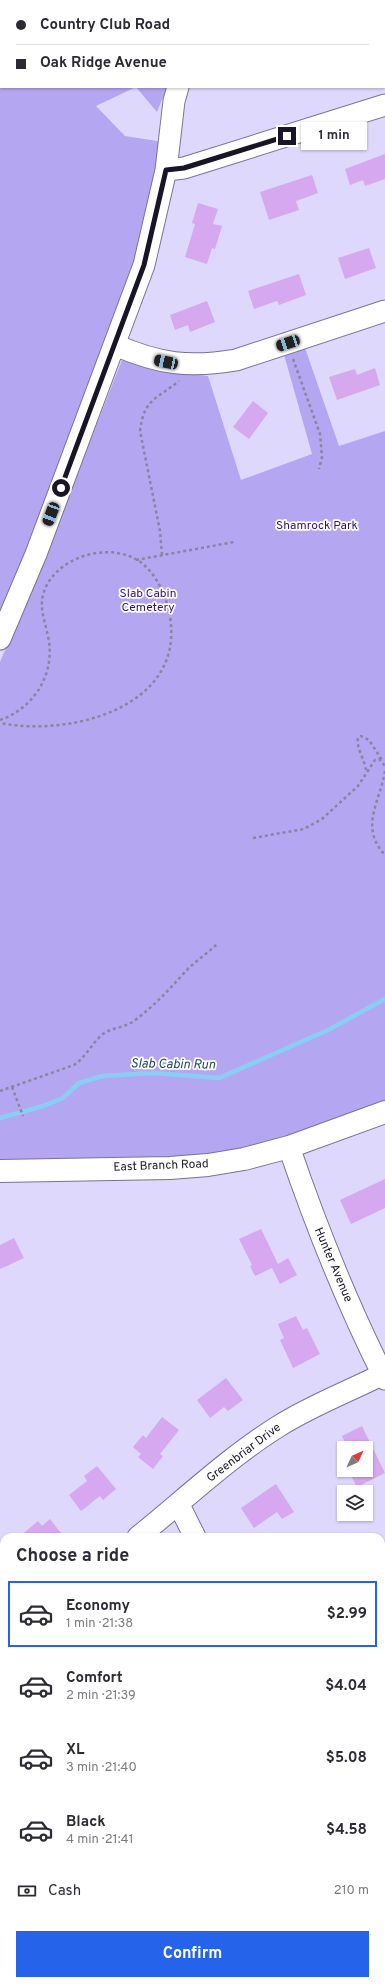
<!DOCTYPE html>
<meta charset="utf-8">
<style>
:root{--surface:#fff;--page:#f2f2f3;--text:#2b2b33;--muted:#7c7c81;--line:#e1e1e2;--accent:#2563eb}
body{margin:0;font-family:Overpass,sans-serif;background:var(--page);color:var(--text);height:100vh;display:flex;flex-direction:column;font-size:15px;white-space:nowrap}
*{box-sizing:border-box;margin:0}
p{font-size:13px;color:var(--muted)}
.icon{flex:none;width:22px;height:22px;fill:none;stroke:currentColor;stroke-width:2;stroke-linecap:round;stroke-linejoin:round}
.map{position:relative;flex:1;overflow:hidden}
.side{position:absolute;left:0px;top:1533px;width:385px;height:452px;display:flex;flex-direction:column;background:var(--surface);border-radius:12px 12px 0 0;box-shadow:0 1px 3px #0004}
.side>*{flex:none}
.top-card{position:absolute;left:0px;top:0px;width:385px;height:88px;box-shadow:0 1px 3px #0004;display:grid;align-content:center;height:88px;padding:0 16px;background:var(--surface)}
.needle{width:26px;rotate:46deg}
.tools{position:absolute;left:337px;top:1441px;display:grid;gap:8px}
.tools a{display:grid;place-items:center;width:36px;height:36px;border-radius:0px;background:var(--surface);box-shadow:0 1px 3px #0004;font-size:20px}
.end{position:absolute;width:18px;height:18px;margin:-9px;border:5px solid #191526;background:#fff;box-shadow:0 0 0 2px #fff}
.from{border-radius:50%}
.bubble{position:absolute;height:28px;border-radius:0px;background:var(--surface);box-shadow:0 1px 3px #0004;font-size:13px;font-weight:700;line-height:28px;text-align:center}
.car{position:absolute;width:12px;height:24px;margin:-12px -6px;border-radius:5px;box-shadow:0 0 3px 1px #0007;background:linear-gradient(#222 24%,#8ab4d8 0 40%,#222 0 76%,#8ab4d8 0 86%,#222 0)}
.top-card b{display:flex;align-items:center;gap:14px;height:38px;font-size:15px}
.top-card b+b{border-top:1px solid var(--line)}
.top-card i{width:10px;height:10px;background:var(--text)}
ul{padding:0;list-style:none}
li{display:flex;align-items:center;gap:12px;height:66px;margin:0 8px 6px;padding:0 8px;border:2px solid transparent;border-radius:0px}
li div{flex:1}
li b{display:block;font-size:15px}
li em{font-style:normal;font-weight:700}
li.current{border-color:var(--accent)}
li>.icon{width:36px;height:36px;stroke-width:1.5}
h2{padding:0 16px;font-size:18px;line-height:48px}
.pay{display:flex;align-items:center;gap:10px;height:44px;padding:0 16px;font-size:15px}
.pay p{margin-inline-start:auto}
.cta{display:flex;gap:8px;margin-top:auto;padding:8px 16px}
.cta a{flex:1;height:46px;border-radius:0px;background:var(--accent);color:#fff;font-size:16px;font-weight:700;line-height:46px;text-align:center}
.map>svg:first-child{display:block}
.green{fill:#b5a6f2}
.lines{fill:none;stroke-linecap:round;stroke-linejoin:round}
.stream{stroke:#89cff5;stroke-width:4.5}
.building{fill:#d5a8ef}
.minor-casing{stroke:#79719a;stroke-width:23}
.major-casing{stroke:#79719a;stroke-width:24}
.path{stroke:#8984a0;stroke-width:2.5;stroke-dasharray:3 3;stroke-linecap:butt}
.minor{stroke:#fff;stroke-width:21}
.major{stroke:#fff;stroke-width:22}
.route{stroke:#191526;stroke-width:5}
.labels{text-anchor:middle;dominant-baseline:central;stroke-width:3.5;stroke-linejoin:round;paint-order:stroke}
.park-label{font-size:12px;fill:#34136c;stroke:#fefefe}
.street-label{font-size:12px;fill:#191526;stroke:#fefefe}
.water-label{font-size:13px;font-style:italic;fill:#1f475b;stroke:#fefefe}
</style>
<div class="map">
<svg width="385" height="1985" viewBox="0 0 385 1985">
<rect width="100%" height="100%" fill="#ded8fd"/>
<path class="green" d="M0 0 94 1H1V87H167L157 112 136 87 96 106 125 136 170 143 115 345 0 627Z
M304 345 339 446 385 431V1112L244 1159 0 1171V662L42 563 122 360 170 371 208 376 241 480 312 454 283 351Z"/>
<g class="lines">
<path class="stream" d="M0 1118 43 1106 63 1098 79 1083 102 1076 153 1073 219 1078 328 1030 385 999"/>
</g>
<path class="building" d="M385 154V179L365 186 363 180 350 185 345 169Z
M312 175 318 193 296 201 299 210 269 220 260 192Z
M198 203 218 209 213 224 222 226 215 249 212 248 207 264 185 257 195 224 192 223Z
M369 248 376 268 345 279 338 258Z
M299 274 306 295 279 305 277 301 254 309 248 291Z
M207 301 215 322 190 332 188 325 175 330 170 315Z
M375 368 380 385 337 400 329 377 355 369 357 375Z
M253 401 268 413 249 439 233 427Z
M385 1179V1208L351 1224 340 1200Z
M261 1229 278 1264 288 1258 297 1275 280 1284 272 1268 255 1276 250 1266 252 1265 239 1239Z
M14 1238 24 1258 0 1269V1245Z
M296 1316 303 1330 307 1328 320 1354 293 1368 280 1340 284 1338 278 1324Z
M226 1378 243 1400 228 1411 224 1407 210 1418 197 1400Z
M162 1417 179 1430 160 1454 163 1456 153 1469 138 1457 141 1454 133 1447 143 1435 146 1438Z
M362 1426 385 1473 357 1487 350 1474 358 1470H366V1448H348L342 1436Z
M97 1466 116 1489 103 1500 100 1496 81 1511 69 1495 87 1481 84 1476Z
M276 1484 294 1512 282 1519 277 1512 254 1528 241 1508Z
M50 1519 64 1537H19L38 1521 42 1526Z"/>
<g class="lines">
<g class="minor-casing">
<path id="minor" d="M327 1 330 0
M166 170 184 168 385 105
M115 345C159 364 189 368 236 360L385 311
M0 639 36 554 144 265 166 170 174 101 178 87
M289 1147C316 1226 347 1304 385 1379
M179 1505 195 1537
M138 1537C184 1500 229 1457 279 1426 312 1405 350 1391 385 1373
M0 1649 4 1645
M133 1985 134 1984"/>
</g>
<g class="major-casing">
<path id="major" d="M0 1171 170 1168 208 1165 244 1159 289 1147 385 1112"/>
</g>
<path class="path" d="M293 359 320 434 322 457 319 469
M162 555 160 531 140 431C144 398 157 399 179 381
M136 560 234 542
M0 720C32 709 54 677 49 642 47 626 39 611 43 595 53 556 113 539 143 564 158 577 167 598 170 617 185 708 69 737 0 723
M366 770C365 760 356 748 358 738L361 736 369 740 382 760
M385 771C380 802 359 827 385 855
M253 838 304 829 322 819 358 786 375 760 379 759 385 766
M12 1087 23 1116
M0 1091 74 1065C86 1057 92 1043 103 1034 113 1027 124 1028 134 1021 154 1006 168 991 185 972 194 962 207 954 217 944"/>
<use href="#minor" class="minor"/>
<use href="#major" class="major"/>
</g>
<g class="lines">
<path class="route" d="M61 488 144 265 166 170 184 168 287 136"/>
</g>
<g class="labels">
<g class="park-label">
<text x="317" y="526">Shamrock Park</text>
<text x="148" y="594">Slab Cabin<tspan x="148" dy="14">Cemetery</tspan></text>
</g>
<g class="street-label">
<text transform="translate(161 1166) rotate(-2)">East Branch Road</text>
<text transform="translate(333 1265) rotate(67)">Hunter Avenue</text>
<text transform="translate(244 1453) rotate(-37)">Greenbriar Drive</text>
</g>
<g class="water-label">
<text transform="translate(173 1065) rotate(1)">Slab Cabin Run</text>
</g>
</g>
</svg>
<div class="tools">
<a><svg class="needle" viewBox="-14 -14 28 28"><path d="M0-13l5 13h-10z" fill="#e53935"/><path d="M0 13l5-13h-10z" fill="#7c7c81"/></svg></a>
<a><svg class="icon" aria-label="layers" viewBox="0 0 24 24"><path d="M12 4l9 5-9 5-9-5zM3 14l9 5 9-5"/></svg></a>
</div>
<i class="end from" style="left:61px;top:488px"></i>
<i class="end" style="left:287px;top:136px"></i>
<div class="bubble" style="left:301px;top:122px;width:66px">1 min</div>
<i class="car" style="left:288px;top:343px;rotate:252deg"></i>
<i class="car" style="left:166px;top:362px;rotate:282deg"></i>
<i class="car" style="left:51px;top:514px;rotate:201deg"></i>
<div class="top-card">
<b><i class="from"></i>Country Club Road</b>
<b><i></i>Oak Ridge Avenue</b>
</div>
<section class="side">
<h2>Choose a ride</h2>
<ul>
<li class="current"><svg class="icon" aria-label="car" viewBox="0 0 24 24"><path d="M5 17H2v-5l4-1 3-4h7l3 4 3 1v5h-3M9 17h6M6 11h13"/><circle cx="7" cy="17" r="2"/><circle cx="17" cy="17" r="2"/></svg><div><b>Economy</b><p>1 min · 21:38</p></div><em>$2.99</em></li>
<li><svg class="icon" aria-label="car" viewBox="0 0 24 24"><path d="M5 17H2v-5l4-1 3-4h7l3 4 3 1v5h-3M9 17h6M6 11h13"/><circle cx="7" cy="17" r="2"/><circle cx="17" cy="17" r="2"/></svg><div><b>Comfort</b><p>2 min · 21:39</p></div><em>$4.04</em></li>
<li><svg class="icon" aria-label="car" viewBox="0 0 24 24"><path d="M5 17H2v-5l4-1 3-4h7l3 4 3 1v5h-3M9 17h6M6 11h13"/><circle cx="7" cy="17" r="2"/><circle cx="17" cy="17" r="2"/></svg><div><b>XL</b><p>3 min · 21:40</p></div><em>$5.08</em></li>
<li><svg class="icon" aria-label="car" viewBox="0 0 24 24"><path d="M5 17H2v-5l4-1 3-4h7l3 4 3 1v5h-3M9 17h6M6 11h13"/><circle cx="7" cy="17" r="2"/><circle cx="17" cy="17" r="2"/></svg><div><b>Black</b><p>4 min · 21:41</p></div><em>$4.58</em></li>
</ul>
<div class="pay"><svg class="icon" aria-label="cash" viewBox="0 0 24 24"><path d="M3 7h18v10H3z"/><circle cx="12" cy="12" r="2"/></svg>Cash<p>210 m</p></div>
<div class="cta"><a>Confirm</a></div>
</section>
</div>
